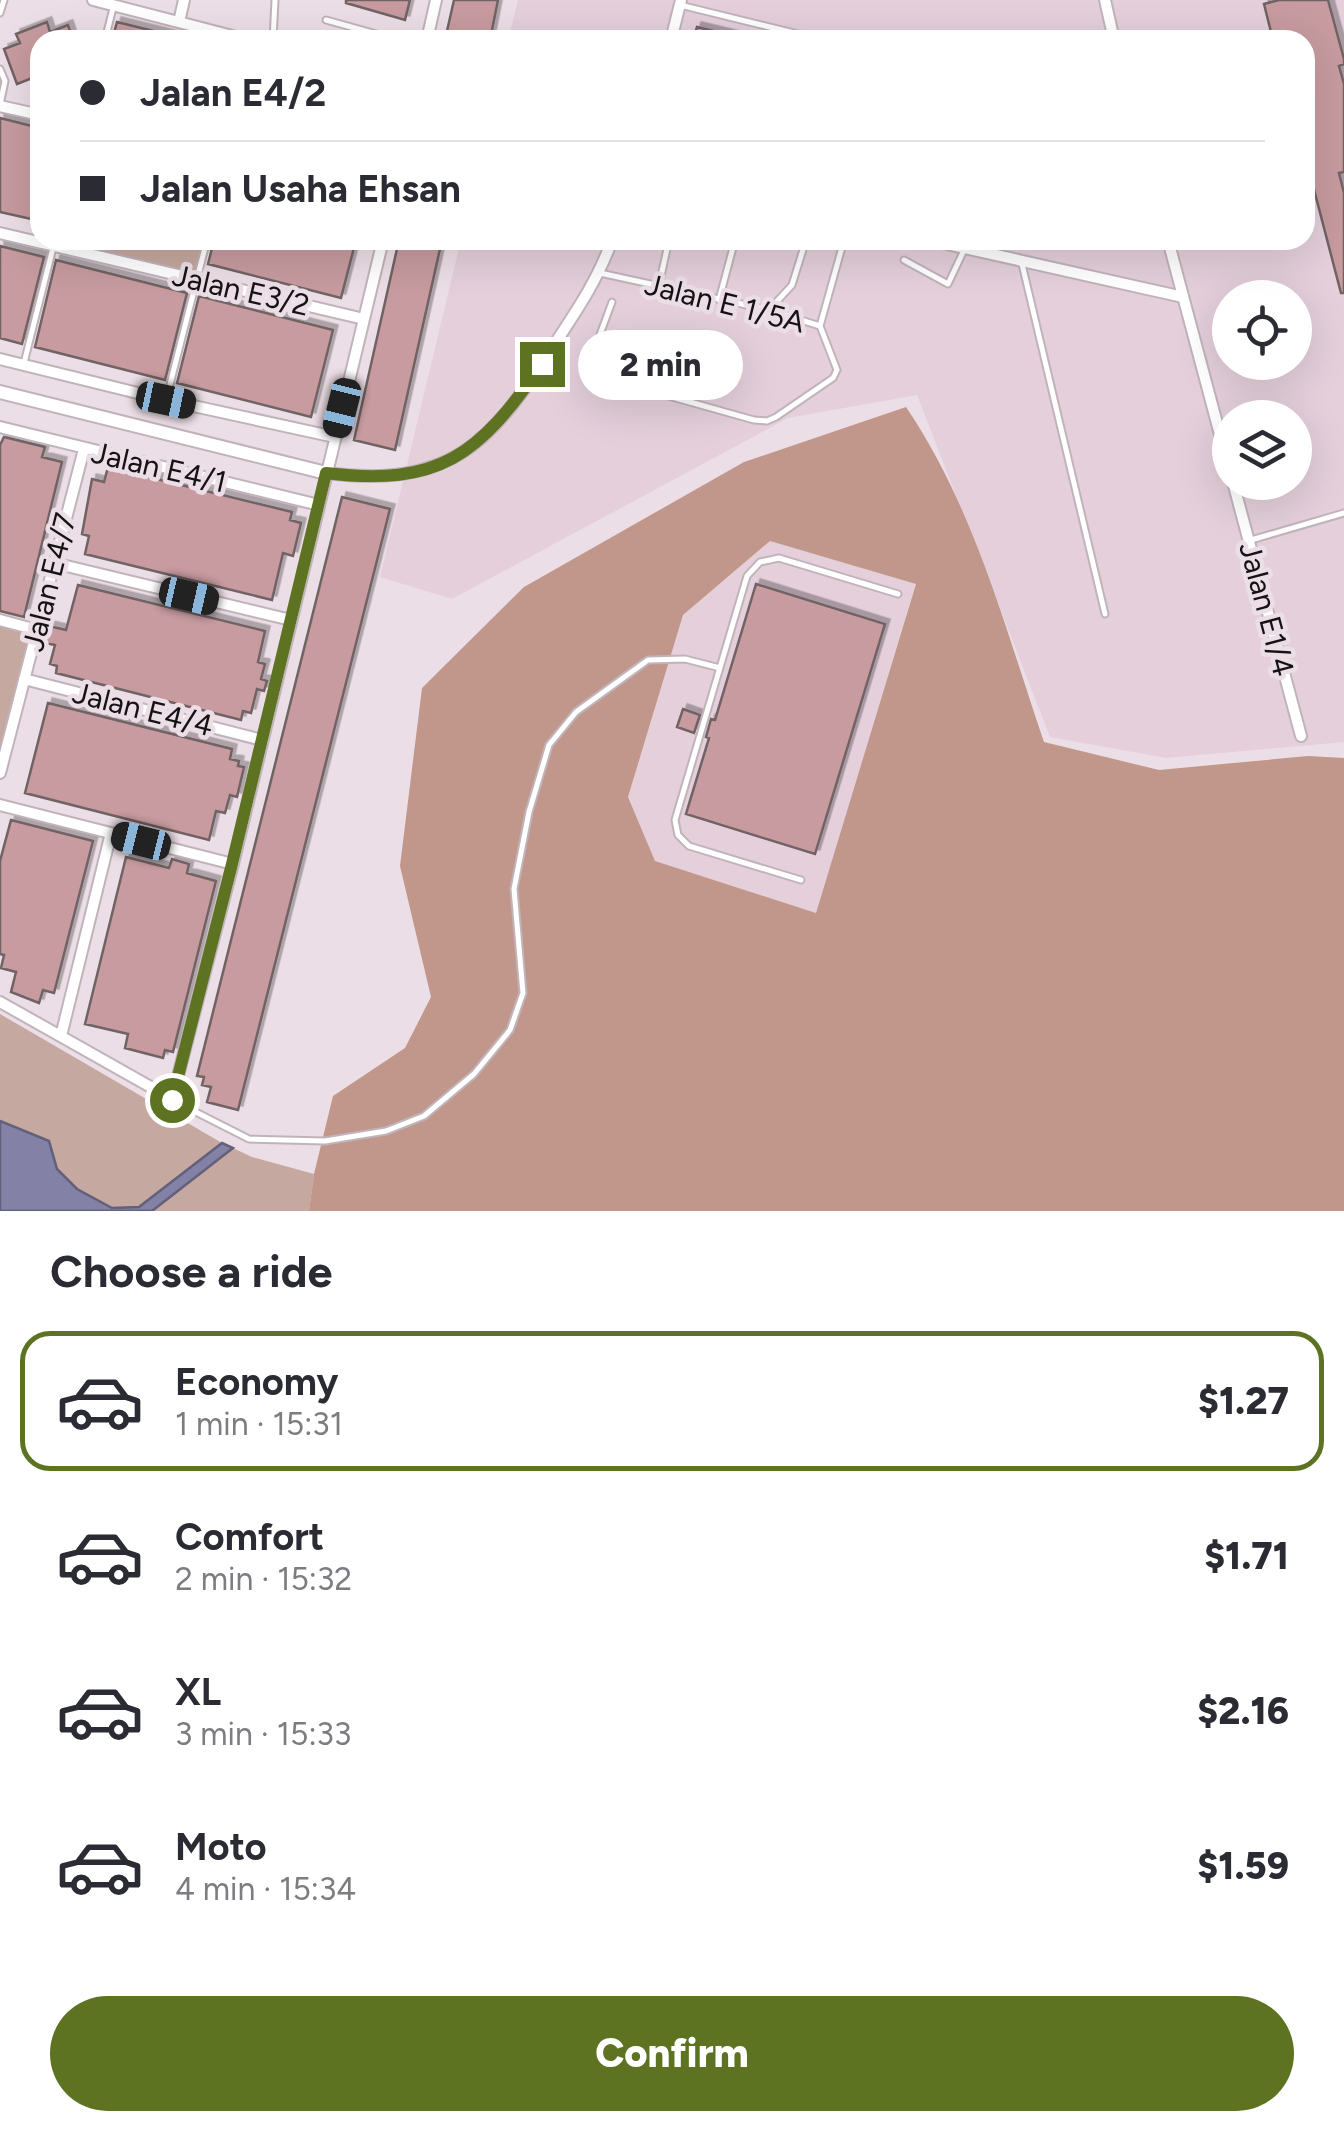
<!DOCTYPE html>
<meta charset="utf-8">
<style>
:root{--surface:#fff;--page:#f2f2f3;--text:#2b2b33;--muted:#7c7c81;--line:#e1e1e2;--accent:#5e7322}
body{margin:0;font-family:Figtree,sans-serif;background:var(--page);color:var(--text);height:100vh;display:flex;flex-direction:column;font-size:38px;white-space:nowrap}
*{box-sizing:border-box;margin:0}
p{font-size:32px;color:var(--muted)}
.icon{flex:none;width:55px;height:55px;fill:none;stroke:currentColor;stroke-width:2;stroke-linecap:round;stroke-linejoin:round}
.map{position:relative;height:1211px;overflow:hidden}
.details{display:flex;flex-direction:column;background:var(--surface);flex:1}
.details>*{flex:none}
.guide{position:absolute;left:30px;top:30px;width:1285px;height:220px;border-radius:30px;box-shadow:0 10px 40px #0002;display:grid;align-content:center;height:220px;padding:0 50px;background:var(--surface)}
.controls{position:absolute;left:1212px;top:280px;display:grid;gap:20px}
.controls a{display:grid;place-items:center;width:100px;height:100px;border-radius:50%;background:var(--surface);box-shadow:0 10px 40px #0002;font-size:50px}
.end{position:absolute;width:45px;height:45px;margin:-22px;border:12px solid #5e7322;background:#fff;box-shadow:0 0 0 5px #fff}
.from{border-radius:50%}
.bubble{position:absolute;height:70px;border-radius:35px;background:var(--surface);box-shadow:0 10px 40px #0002;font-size:32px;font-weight:800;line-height:70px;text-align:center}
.car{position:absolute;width:30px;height:60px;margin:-30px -15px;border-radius:12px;box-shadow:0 0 8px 2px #0007;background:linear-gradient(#222 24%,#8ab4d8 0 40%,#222 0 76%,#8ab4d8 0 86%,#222 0)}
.guide b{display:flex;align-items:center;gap:35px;height:95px;font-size:38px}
.guide b+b{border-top:2px solid var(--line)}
.guide i{width:25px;height:25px;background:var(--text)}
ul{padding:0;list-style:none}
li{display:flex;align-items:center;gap:30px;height:140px;margin:0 20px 15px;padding:0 30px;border:5px solid transparent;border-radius:30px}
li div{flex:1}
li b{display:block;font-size:38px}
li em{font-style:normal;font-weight:800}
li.current{border-color:var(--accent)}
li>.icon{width:90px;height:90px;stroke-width:1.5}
h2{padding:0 50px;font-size:45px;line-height:120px}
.button{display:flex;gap:20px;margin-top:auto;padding:20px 50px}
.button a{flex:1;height:115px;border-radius:60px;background:var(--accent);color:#fff;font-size:40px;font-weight:800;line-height:115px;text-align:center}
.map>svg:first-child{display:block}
.built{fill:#e4cfdb;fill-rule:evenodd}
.green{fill:#c5a89f}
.forest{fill:#c0978a;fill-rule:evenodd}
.water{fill:#8381a5;stroke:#62607a;stroke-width:2.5}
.building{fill:#c79ba0;stroke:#716364;stroke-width:2.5;filter:url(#shadow)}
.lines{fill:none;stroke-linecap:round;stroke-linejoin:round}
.service-casing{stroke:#c0b3ba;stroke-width:9}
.minor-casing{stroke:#c0b3ba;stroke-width:14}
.tertiary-casing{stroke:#c0b3ba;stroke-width:16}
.service{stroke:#fff;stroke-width:5}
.minor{stroke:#fff;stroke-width:10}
.tertiary{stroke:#fff;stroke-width:12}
.route{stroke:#5e7322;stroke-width:12}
.labels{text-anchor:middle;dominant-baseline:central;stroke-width:9;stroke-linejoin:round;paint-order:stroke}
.street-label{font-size:30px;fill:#161214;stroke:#ecdee6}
</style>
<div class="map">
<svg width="1344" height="1211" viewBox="0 0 1344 1211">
<defs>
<filter id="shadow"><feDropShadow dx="4.5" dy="-4.5" stdDeviation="0" flood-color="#0004"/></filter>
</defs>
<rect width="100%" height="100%" fill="#ecdee6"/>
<path class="built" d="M518 0H1344V742L1166 758 1050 737 917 395 788 418 452 599 380 577 461 240H1305V40H508ZM1230 298H1295V362H1230ZM1230 418H1295V482H1230Z
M770 541 916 583 816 913 655 861 628 797 683 615Z"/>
<path class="green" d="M55 240H207L197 280 53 245Z
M0 620 37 630 0 773Z
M0 1014 222 1143 252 1157 314 1174 309 1211H0Z"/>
<path class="forest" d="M906 407C974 507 1005 628 1044 742L1159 770 1308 756 1344 758V1211H309L314 1174 333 1096 405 1048 431 997 400 866 422 688 524 587 744 462ZM770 541 916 584 816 913 655 861 628 797 683 615Z"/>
<path class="water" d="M0 1121 49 1141 57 1169 77 1189 112 1208 139 1207 222 1143 233 1148 152 1211H0Z"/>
<path class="building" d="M346 0H410L405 20 346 3Z
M454 0H498L490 40H445Z
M1279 0H1328L1344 59V64L1339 66 1344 84V172L1339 173 1344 193V293H1341L1305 155V40H1273L1264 4Z
M47 22 50 32 68 25 73 40H40V75L17 84 4 49 20 43 16 34Z
M117 22 174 36 173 40H112Z
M697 27 735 36V40H693Z
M0 118 40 128V221L0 212Z
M214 240H356L341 298 208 264Z
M399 240H442L395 450 354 440Z
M0 246 44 257 22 344 0 338Z
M56 260 187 293 165 380 35 347Z
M199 296 333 330 311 417 177 383Z
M4 437 45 447 42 457 62 462 24 617 0 611V445Z
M108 467 292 512 290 520 301 523 293 556 283 553 272 600 85 554 89 536 82 534 92 479 104 482Z
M342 497 390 509 238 1110 207 1102 211 1087 202 1085 204 1077 197 1076Z
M756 584 885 624 815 854 686 814 709 738 706 737 711 719 715 720Z
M78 585 265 631 258 662 265 664 261 679 267 681 264 691 257 689 251 713 243 711 241 720 56 673 57 666 50 664 55 645 45 643 49 626 66 630Z
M48 703 232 749 230 759 239 761 238 766 244 767 237 797 230 795 225 813 216 811 209 840 25 793Z
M683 709 700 715 694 733 677 727Z
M11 820 93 841 54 993 43 990 39 1003 11 992 16 972 1 968 4 955 0 954V861Z
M126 857 169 868 172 859 189 864 187 873 216 881 173 1052 165 1050 163 1058 125 1048 128 1034 85 1024Z"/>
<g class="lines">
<g class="service-casing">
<path id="service" d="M680 5 823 40
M0 13 4 0
M326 20 380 35 379 40
M105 40 113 8
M273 40 275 0
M0 69 5 81 0 105
M904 260 948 284 965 248
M1022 264 1105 614
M600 273 769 310 820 326
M659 285 669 240
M719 300 735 240
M612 302 588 367 590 374 754 420 767 421 776 417 833 378 837 370 820 326
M769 310 792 285 806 240
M820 326 844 240
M24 363 55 240
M166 400 207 240
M1251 540 1344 513
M801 880 689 846 678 835 675 820 747 576 760 562 779 558 898 594
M174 1101 249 1139 325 1141 386 1131 424 1116 474 1074 510 1030 523 993 514 889 529 812 549 745 576 712 648 660 685 659 720 668"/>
</g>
<g class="minor-casing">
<path id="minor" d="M93 0 248 40
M1105 0 1114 40
M179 22 184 0
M427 40 436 0
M671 40 681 0
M0 106 40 115
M0 233 364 319
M929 240 1183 297
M1168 240 1230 472
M0 359 166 400 335 437
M0 427 319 505
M326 473C449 488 489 446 552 348 575 313 598 280 612 240
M1233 482 1301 736
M54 563 291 620
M0 620 37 630
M24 679 262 740
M0 773 84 449
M0 805 233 864
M0 1002 172 1099 233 864 383 240
M61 1036 111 833"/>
</g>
<g class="tertiary-casing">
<path id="tertiary" d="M0 392 326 473"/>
</g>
<use href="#service" class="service"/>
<use href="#minor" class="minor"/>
<use href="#tertiary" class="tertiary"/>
</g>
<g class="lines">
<path class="route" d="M172 1100 232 864 326 473C440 487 479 455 542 364"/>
</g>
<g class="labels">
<g class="street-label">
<text transform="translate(241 290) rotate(13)">Jalan E3/2</text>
<text transform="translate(725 303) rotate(14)">Jalan E 1/5A</text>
<text transform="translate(159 467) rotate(13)">Jalan E4/1</text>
<text transform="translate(49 582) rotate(-76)">Jalan E4/7</text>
<text transform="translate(1267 609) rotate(75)">Jalan E1/4</text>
<text transform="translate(143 709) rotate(14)">Jalan E4/4</text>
</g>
</g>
</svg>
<div class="controls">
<a><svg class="icon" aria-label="locate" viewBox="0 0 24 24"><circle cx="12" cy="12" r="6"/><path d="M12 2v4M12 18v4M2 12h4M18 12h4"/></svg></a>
<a><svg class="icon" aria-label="layers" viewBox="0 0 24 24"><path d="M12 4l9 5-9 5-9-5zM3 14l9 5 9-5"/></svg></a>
</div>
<i class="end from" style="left:172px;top:1100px"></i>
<i class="end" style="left:542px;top:364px"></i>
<div class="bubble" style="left:578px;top:330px;width:165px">2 min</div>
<i class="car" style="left:166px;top:400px;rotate:102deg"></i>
<i class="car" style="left:342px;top:408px;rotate:194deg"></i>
<i class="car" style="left:189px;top:596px;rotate:103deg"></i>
<i class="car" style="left:141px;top:841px;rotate:284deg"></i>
<div class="guide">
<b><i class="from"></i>Jalan E4/2</b>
<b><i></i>Jalan Usaha Ehsan</b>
</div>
</div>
<section class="details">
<h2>Choose a ride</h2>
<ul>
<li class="current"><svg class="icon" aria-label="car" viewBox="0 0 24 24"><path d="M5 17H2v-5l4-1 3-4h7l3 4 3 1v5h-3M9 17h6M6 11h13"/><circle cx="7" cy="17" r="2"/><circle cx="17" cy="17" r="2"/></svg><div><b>Economy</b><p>1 min · 15:31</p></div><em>$1.27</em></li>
<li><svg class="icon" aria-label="car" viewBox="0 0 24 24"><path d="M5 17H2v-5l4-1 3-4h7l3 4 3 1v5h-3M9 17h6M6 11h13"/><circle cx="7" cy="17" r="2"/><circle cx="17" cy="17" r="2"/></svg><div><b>Comfort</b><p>2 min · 15:32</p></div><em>$1.71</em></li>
<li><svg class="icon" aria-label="car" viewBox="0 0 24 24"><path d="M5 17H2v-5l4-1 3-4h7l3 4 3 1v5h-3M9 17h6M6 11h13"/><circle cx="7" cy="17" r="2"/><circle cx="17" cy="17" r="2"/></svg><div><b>XL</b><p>3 min · 15:33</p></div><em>$2.16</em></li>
<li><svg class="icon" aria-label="car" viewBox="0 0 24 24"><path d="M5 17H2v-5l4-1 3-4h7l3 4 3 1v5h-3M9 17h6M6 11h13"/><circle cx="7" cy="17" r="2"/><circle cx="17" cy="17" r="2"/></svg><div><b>Moto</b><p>4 min · 15:34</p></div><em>$1.59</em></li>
</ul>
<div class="button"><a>Confirm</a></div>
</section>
